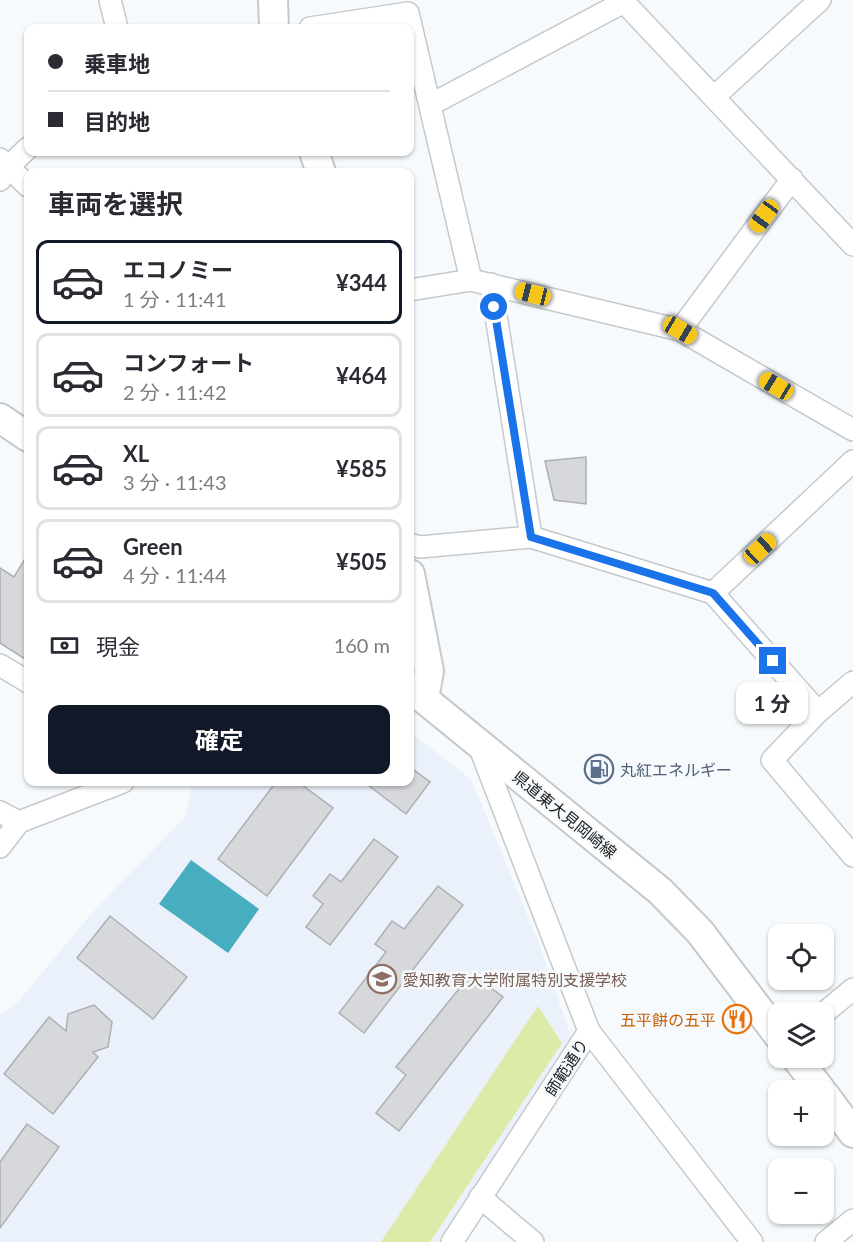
<!DOCTYPE html>
<html lang="ja">
<meta charset="utf-8">
<style>
:root{--surface:#fff;--page:#f2f2f3;--text:#2b2b33;--muted:#7c7c81;--line:#e1e1e2;--accent:#111827}
body{margin:0;font-family:Lato,"Noto Sans JP",sans-serif;background:var(--page);color:var(--text);height:100vh;display:flex;flex-direction:column;font-size:22px;white-space:nowrap}
*{box-sizing:border-box;margin:0}
p{font-size:20px;color:var(--muted)}
.icon{flex:none;width:33px;height:33px;fill:none;stroke:currentColor;stroke-width:2;stroke-linecap:round;stroke-linejoin:round}
.map{position:relative;flex:1;overflow:hidden}
.panel{position:absolute;left:24px;top:168px;width:390px;height:618px;display:flex;flex-direction:column;background:var(--surface);border-radius:12px;box-shadow:0 2px 4px #0004}
.panel>*{flex:none}
.hud{position:absolute;left:24px;top:24px;width:390px;height:132px;border-radius:12px;box-shadow:0 2px 4px #0004;display:grid;align-content:center;height:132px;padding:0 24px;background:var(--surface)}
.fabs{position:absolute;left:768px;top:924px;display:grid;gap:12px}
.fabs a{display:grid;place-items:center;width:66px;height:66px;border-radius:12px;background:var(--surface);box-shadow:0 2px 4px #0004;font-size:30px}
.end{position:absolute;width:27px;height:27px;margin:-14px;border:8px solid #1a73e8;background:#fff;box-shadow:0 0 0 3px #fff}
.from{border-radius:50%}
.bubble{position:absolute;height:42px;border-radius:12px;background:var(--surface);box-shadow:0 2px 4px #0004;font-size:20px;font-weight:700;line-height:42px;text-align:center}
.car{position:absolute;width:18px;height:36px;margin:-18px -9px;border-radius:8px;box-shadow:0 0 4px 2px #0007;background:linear-gradient(#f5c518 24%,#345 0 40%,#f5c518 0 76%,#345 0 86%,#f5c518 0)}
.hud b{display:flex;align-items:center;gap:21px;height:57px;font-size:22px}
.hud b+b{border-top:2px solid var(--line)}
.hud i{width:15px;height:15px;background:var(--text)}
ul{padding:0;list-style:none}
li{display:flex;align-items:center;gap:18px;height:84px;margin:0 12px 9px;padding:0 12px;border:3px solid var(--line);border-radius:12px}
li div{flex:1}
li b{display:block;font-size:22px}
li em{font-style:normal;font-weight:700}
li.current{border-color:var(--accent)}
li>.icon{width:54px;height:54px;stroke-width:1.5}
h2{padding:0 24px;font-size:27px;line-height:72px}
.pay{display:flex;align-items:center;gap:15px;height:66px;padding:0 24px;font-size:22px}
.pay p{margin-inline-start:auto}
.cta{display:flex;gap:12px;margin-top:auto;padding:12px 24px}
.cta a{flex:1;height:69px;border-radius:12px;background:var(--accent);color:#fff;font-size:24px;font-weight:700;line-height:69px;text-align:center}
.map>svg:first-child{display:block}
.built{fill:#eaf1fa}
.green{fill:#ddeba8}
.water{fill:#46aebe}
.building{fill:#d6d8db;stroke:#adafb2;stroke-width:1.5}
.lines{fill:none;stroke-linecap:round;stroke-linejoin:round}
.street-casing{stroke:#c6c9cc;stroke-width:24}
.secondary-casing{stroke:#c6c9cc;stroke-width:32}
.street{stroke:#fff;stroke-width:21}
.secondary{stroke:#fff;stroke-width:28}
.route{stroke:#1a73e8;stroke-width:8}
.labels{text-anchor:middle;dominant-baseline:central;stroke-width:5;stroke-linejoin:round;paint-order:stroke}
.service-label{font-size:16px;fill:#4e5e75;stroke:#f7fafc;text-anchor:start}
.street-label{font-size:16px;fill:#212223;stroke:#f7fafc}
.education-label{font-size:16px;fill:#785e54;stroke:#f7fafc;text-anchor:start}
.food-label{font-size:16px;fill:#c56008;stroke:#f7fafc;text-anchor:end}
</style>
<div class="map">
<svg width="853" height="1242" viewBox="0 0 853 1242">
<rect width="100%" height="100%" fill="#f7fafc"/>
<path class="built" d="M410 732 471 779 538 941 573 1043 439 1242H0V1014L17 1003 94 911 186 816 192 782H410Z"/>
<path class="green" d="M538 1006 562 1043 430 1242H381Z"/>
<path class="water" d="M191 860 259 909 228 953 159 904Z"/>
<path class="building" d="M586 457V504L554 500 545 461Z
M28 554V661L0 643V568L14 577Z
M410 767 430 782 406 814 364 782H410Z
M276 782H298L333 808 267 896 218 859Z
M374 839 398 857 330 945 306 927 323 904 313 896 330 874 341 882Z
M438 886 463 905 364 1033 339 1013 386 952 375 944 392 921 404 929Z
M110 916 187 977 153 1019 77 958Z
M470 975 478 982 480 980 503 997 399 1131 376 1113 406 1075 396 1067Z
M94 1005 112 1022 108 1047 93 1052 98 1057 53 1114 4 1074 49 1017 66 1031 68 1014Z
M27 1124 59 1147 0 1228V1162Z"/>
<g class="lines">
<g class="street-casing">
<path id="street" d="M110 0 117 28
M622 0 853 245
M310 28 408 13 471 280
M714 97 820 0
M430 105 624 2
M0 159 28 186
M0 180 8 167 28 148
M491 284 531 537
M410 290 471 280 680 330 853 430
M680 330 792 179
M410 544 420 547 531 537 713 593 818 712
M713 593 853 461
M0 665 28 682
M853 682 818 712 772 760 853 856
M478 743 589 1031 752 1242
M0 812 19 822
M0 847 19 822 123 782
M824 1013 853 989
M480 1197 533 1242
M452 1242 589 1031
M826 1242 853 1220"/>
</g>
<g class="secondary-casing">
<path id="secondary" d="M273 0 274 28
M314 152 321 172
M0 418 28 437
M410 574 429 671 424 699
M410 689 424 699 660 891 700 932 778 1035
M796 1058 821 1090
M824 1094 853 1133"/>
</g>
<use href="#street" class="street"/>
<use href="#secondary" class="secondary"/>
</g>
<g class="lines">
<path class="route" d="M494 307 531 537 713 593 773 661"/>
</g>
<defs>
<g id="fuel-ring" transform="scale(1.5)"><circle r="9.5" fill="#f7fafc" stroke="#5c6f8a" stroke-width="1.5"/><path d="M-5.5-6h7V0h2V4h1.3V-2.5L3-4.5l.8-.8L6-3V5H2.5V1h-1V6h-7ZM-4.2-4.7v3.2H.2V-4.7Z" fill="#5c6f8a"/></g>
<g id="school-ring" transform="scale(1.5)"><circle r="9.5" fill="#f7fafc" stroke="#8d6e63" stroke-width="1.5"/><path d="M0-5L7-2L0 1L-7-2ZM-4 1L0 2.5L4 1V4Q0 6-4 4Z" fill="#8d6e63"/></g>
<g id="restaurant-ring" transform="scale(1.5)"><circle r="9.5" fill="#f7fafc" stroke="#e8710a" stroke-width="1.5"/><path d="M-5-6h1v4h1v-4h1v4h1v-4h1v5L-1.5 .5V6h-2V.5L-5-1ZM5-6V6H3V1.5H1.5Q1.5-4 5-6Z" fill="#e8710a"/></g>
</defs>
<g fill-rule="evenodd">
<use href="#fuel-ring" x="599" y="769"/>
<use href="#school-ring" x="382" y="979"/>
<use href="#restaurant-ring" x="737" y="1019"/>
</g>
<g class="labels">
<g class="service-label">
<text x="620" y="769">丸紅エネルギー</text>
</g>
<g class="street-label">
<text transform="translate(565 814) rotate(39)">県道東大見岡崎線</text>
<text transform="translate(566 1067) rotate(-57)">師範通り</text>
</g>
<g class="education-label">
<text x="403" y="979">愛知教育大学附属特別支援学校</text>
</g>
<g class="food-label">
<text x="716" y="1019">五平餅の五平</text>
</g>
</g>
</svg>
<div class="fabs">
<a><svg class="icon" aria-label="locate" viewBox="0 0 24 24"><circle cx="12" cy="12" r="6"/><path d="M12 2v4M12 18v4M2 12h4M18 12h4"/></svg></a>
<a><svg class="icon" aria-label="layers" viewBox="0 0 24 24"><path d="M12 4l9 5-9 5-9-5zM3 14l9 5 9-5"/></svg></a>
<a>+</a>
<a>−</a>
</div>
<i class="end from" style="left:494px;top:307px"></i>
<i class="end" style="left:773px;top:661px"></i>
<div class="bubble" style="left:736px;top:682px;width:72px">1 分</div>
<i class="car" style="left:764px;top:216px;rotate:216deg"></i>
<i class="car" style="left:533px;top:294px;rotate:284deg"></i>
<i class="car" style="left:680px;top:330px;rotate:120deg"></i>
<i class="car" style="left:776px;top:386px;rotate:301deg"></i>
<i class="car" style="left:760px;top:549px;rotate:47deg"></i>
<div class="hud">
<b><i class="from"></i>乗車地</b>
<b><i></i>目的地</b>
</div>
<section class="panel">
<h2>車両を選択</h2>
<ul>
<li class="current"><svg class="icon" aria-label="car" viewBox="0 0 24 24"><path d="M5 17H2v-5l4-1 3-4h7l3 4 3 1v5h-3M9 17h6M6 11h13"/><circle cx="7" cy="17" r="2"/><circle cx="17" cy="17" r="2"/></svg><div><b>エコノミー</b><p>1 分 · 11:41</p></div><em>¥344</em></li>
<li><svg class="icon" aria-label="car" viewBox="0 0 24 24"><path d="M5 17H2v-5l4-1 3-4h7l3 4 3 1v5h-3M9 17h6M6 11h13"/><circle cx="7" cy="17" r="2"/><circle cx="17" cy="17" r="2"/></svg><div><b>コンフォート</b><p>2 分 · 11:42</p></div><em>¥464</em></li>
<li><svg class="icon" aria-label="car" viewBox="0 0 24 24"><path d="M5 17H2v-5l4-1 3-4h7l3 4 3 1v5h-3M9 17h6M6 11h13"/><circle cx="7" cy="17" r="2"/><circle cx="17" cy="17" r="2"/></svg><div><b>XL</b><p>3 分 · 11:43</p></div><em>¥585</em></li>
<li><svg class="icon" aria-label="car" viewBox="0 0 24 24"><path d="M5 17H2v-5l4-1 3-4h7l3 4 3 1v5h-3M9 17h6M6 11h13"/><circle cx="7" cy="17" r="2"/><circle cx="17" cy="17" r="2"/></svg><div><b>Green</b><p>4 分 · 11:44</p></div><em>¥505</em></li>
</ul>
<div class="pay"><svg class="icon" aria-label="cash" viewBox="0 0 24 24"><path d="M3 7h18v10H3z"/><circle cx="12" cy="12" r="2"/></svg>現金<p>160 m</p></div>
<div class="cta"><a>確定</a></div>
</section>
</div>
